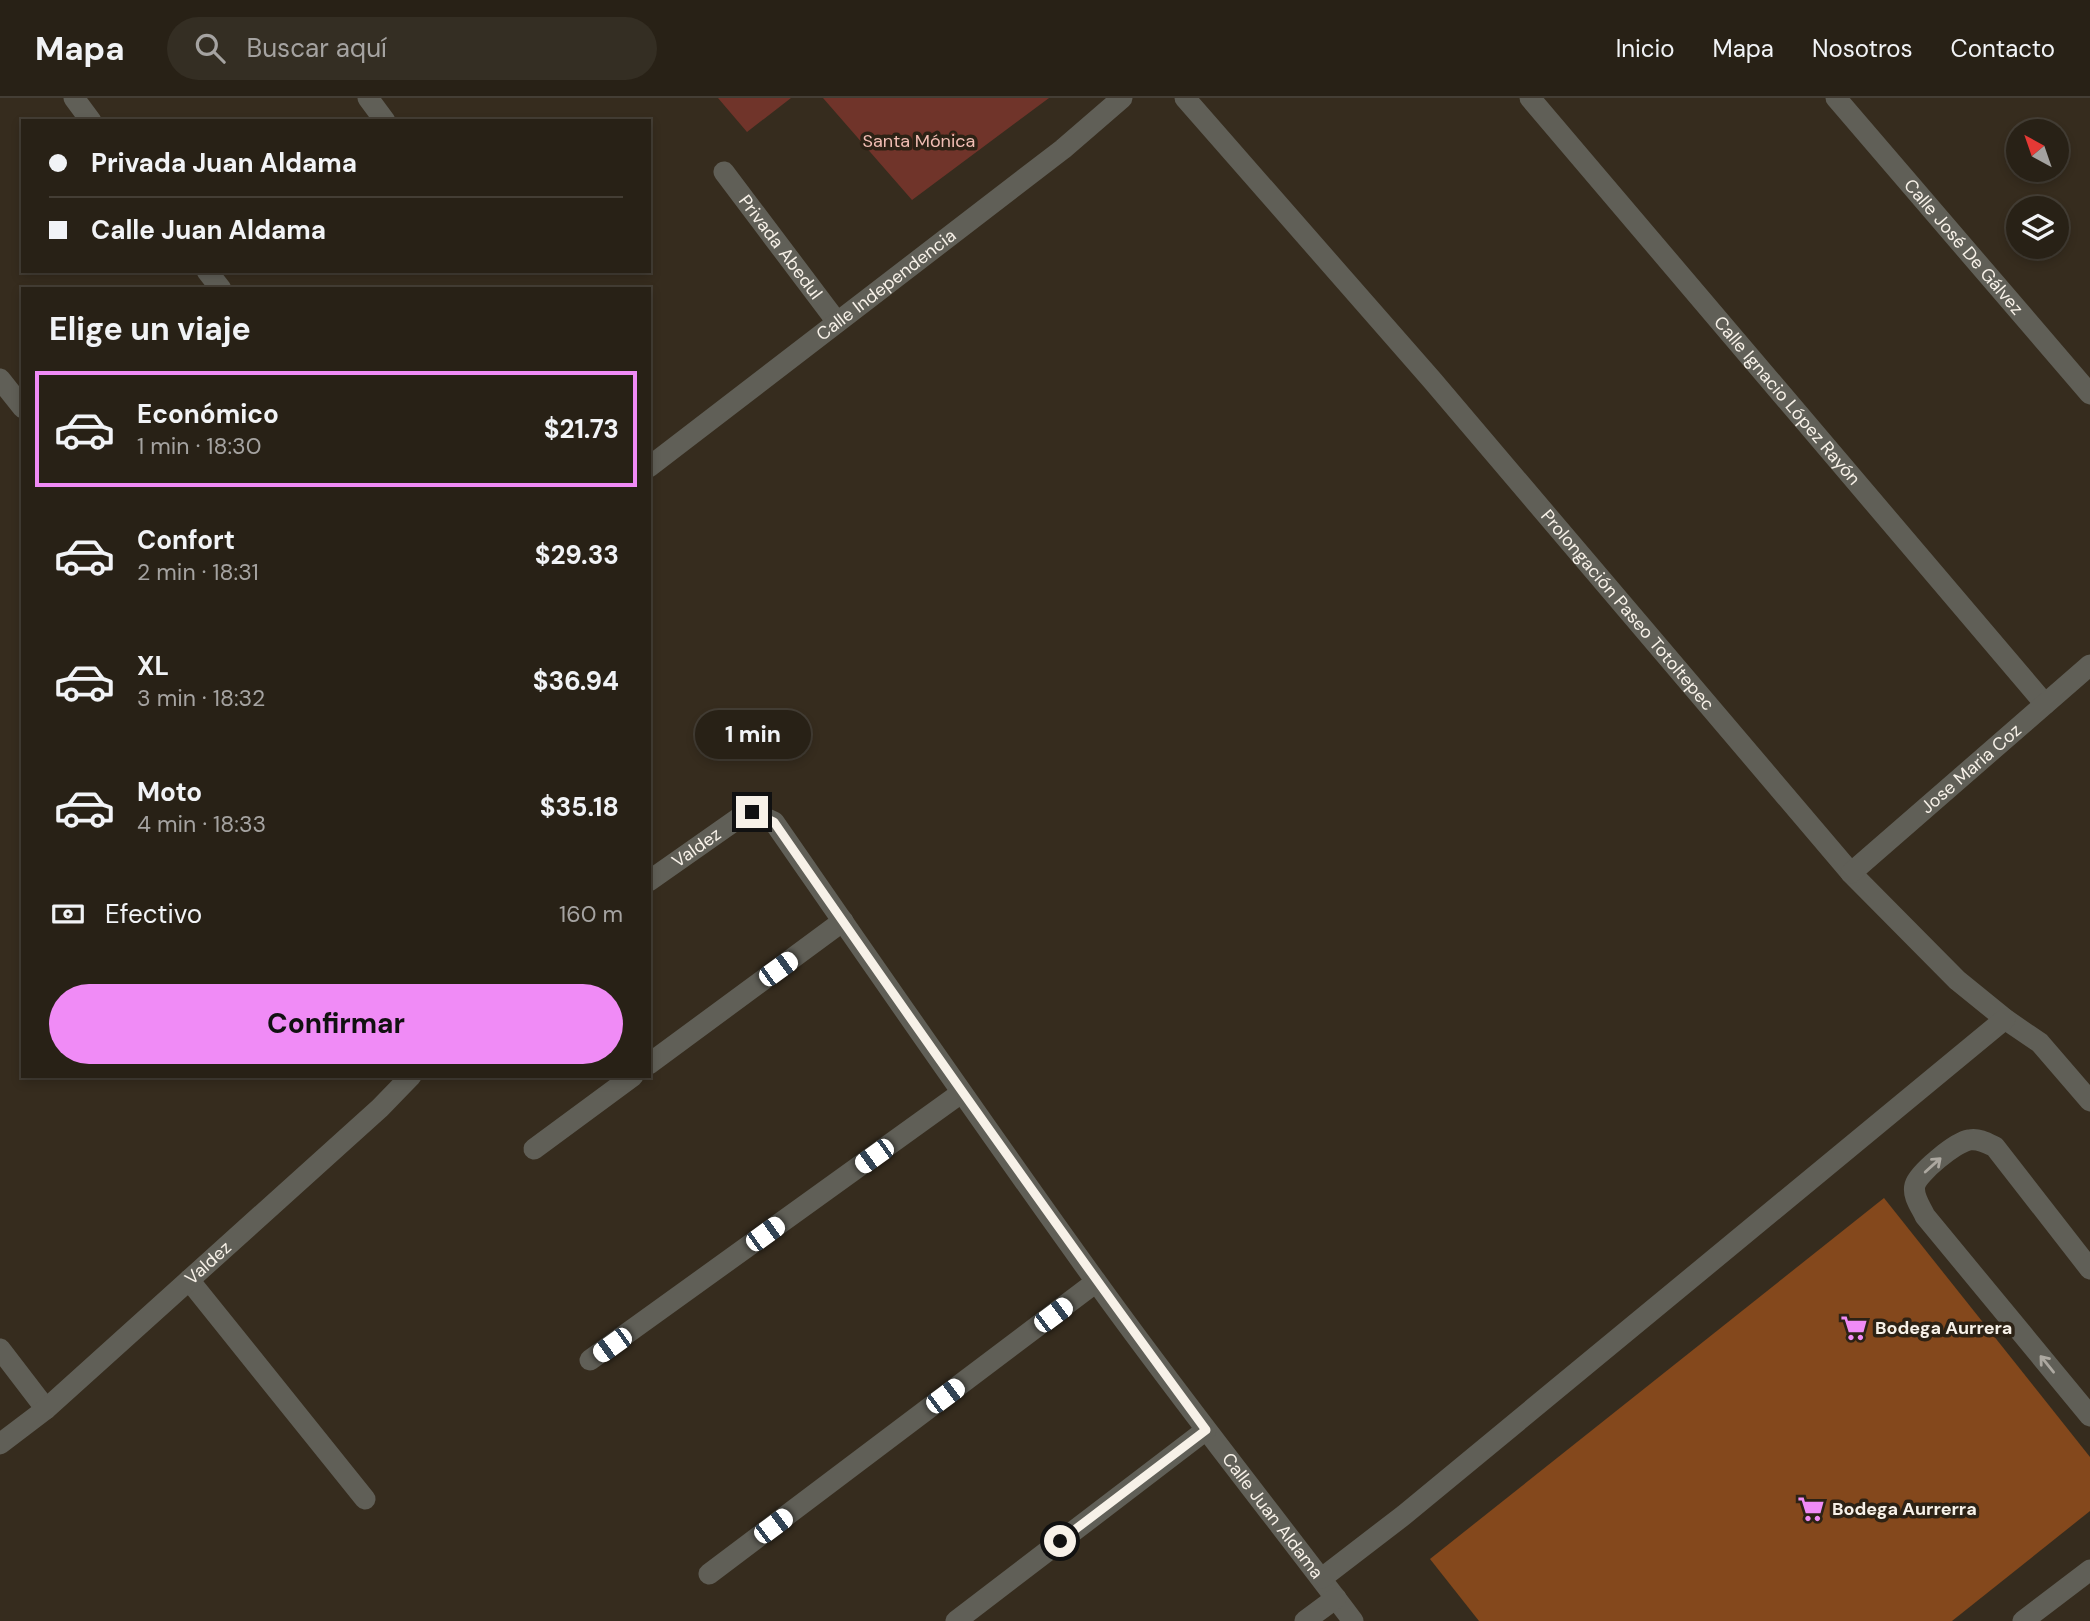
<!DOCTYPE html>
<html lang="es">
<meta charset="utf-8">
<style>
:root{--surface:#282116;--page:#342e23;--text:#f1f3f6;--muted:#a5a3a1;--line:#443e35;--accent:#f08bf6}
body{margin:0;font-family:"DM Sans",sans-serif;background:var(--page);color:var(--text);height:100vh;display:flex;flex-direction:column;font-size:26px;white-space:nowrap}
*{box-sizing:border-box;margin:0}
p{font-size:23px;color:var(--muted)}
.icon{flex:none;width:38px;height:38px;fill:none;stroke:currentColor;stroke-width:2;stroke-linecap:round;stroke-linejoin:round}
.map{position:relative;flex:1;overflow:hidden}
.panel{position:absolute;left:21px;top:189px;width:630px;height:791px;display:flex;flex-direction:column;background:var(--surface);border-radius:0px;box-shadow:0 4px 10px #0003,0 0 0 2px var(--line)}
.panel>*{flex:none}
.banner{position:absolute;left:21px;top:21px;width:630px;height:154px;border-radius:0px;box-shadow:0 4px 10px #0003,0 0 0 2px var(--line);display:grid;align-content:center;height:154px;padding:0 28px;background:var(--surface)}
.needle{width:46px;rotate:320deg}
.tools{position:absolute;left:2006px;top:21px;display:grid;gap:14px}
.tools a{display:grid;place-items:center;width:63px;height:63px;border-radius:50%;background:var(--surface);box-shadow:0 4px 10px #0003,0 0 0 2px var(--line);font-size:35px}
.end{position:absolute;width:32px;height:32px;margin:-16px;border:9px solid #f7f1e8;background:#111;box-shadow:0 0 0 4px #111}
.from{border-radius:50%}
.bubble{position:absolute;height:49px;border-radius:24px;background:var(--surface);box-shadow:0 4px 10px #0003,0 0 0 2px var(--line);font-size:23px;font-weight:700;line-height:49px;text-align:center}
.car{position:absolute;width:21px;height:42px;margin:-21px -10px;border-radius:9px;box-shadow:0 0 5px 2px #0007;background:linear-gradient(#fff 24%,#345 0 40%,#fff 0 76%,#345 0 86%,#fff 0)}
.banner b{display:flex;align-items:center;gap:24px;height:66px;font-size:26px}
.banner b+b{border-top:2px solid var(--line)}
.banner i{width:18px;height:18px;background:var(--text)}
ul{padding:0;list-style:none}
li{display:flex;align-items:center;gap:21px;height:116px;margin:0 14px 10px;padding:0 14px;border:4px solid transparent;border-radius:0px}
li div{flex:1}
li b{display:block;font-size:26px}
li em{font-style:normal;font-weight:700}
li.on{border-color:var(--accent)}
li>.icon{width:63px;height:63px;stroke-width:1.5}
h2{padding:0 28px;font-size:32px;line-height:84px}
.pay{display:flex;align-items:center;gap:18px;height:77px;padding:0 28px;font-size:26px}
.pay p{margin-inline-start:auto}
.primary-button{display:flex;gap:14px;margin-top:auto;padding:14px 28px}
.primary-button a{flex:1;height:80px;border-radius:42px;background:var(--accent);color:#111;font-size:28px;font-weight:700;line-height:80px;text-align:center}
header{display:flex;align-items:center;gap:42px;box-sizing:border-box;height:98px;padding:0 35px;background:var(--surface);border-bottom:2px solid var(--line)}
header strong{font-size:33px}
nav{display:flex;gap:38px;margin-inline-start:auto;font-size:24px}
.search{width:490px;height:63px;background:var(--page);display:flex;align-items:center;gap:18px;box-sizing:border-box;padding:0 24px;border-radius:38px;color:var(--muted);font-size:26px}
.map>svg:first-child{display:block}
.green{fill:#70342a}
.building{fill:#84481c}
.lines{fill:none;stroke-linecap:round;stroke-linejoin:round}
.minor{stroke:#605f57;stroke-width:21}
.oneway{stroke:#aca8a0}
.route{stroke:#f7f1e8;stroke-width:9}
.labels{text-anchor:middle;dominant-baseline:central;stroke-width:7;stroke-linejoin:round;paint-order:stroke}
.park-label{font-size:18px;fill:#f2beb4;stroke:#2c2215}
.street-label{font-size:18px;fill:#f7f1e8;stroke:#2c2215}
.poi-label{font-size:18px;font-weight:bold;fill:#f7f1e8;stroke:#2c2215;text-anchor:start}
</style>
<header>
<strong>Mapa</strong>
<div class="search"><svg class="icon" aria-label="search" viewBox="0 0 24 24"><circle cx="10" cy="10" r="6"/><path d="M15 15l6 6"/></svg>Buscar aquí</div>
<nav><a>Inicio</a><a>Mapa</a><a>Nosotros</a><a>Contacto</a></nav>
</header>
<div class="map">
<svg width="2090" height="1523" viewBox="0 0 2090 1523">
<rect width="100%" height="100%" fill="#362c1e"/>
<path class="green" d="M718 0H791L747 34Z
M823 0H1049L912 102Z"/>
<path class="building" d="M1884 1100 2090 1359V1413L1952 1523H1479L1430 1461Z"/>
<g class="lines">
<g class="minor">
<path d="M74 0 91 23"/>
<path d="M368 0 385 23"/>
<path id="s1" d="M1185 0 1432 282 1851 775 1957 882 2005 921 2040 945 2090 1003"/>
<path id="s2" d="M1530 0 2045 606"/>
<path id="s3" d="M1836 0 2090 296"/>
<path id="s4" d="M724 74 837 224"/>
<path d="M207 173 221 191"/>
<path d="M0 281 23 310"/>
<path id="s5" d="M649 369 1063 51 1122 0"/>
<path id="s6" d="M1851 775 2090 567"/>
<path id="s7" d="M649 783 743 717 752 714 774 724C880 877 986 1031 1095 1182 1178 1298 1267 1409 1353 1523"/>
<path d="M649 966 843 823"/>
<path d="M534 1051 633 978"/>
<path d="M2090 1171 1995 1049C1987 1045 1979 1040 1969 1042 1956 1044 1918 1075 1915 1087 1912 1098 1921 1109 1925 1118L2090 1318"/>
<path d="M189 1182 365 1401"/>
<path d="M0 1251 46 1311"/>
<path d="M590 1262 961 995"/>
<path id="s8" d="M0 1346 46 1311 380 1010 411 978"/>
<path d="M709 1476 1096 1184"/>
<path d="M1322 1480 1404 1417 2005 921"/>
<path d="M956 1523 1206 1332"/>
<path d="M1305 1523 1336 1500"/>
<path d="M2023 1523 2090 1472"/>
</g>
</g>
<defs><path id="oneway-shaft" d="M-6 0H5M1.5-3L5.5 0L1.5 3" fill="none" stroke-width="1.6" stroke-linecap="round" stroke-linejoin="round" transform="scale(1.75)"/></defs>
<g class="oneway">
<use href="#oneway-shaft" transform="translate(1933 1067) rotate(-42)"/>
<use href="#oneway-shaft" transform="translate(2047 1266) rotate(-129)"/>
</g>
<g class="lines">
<path class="route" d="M752 714 774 724C915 928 1058 1131 1206 1332L1060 1443"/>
</g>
<defs>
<g id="supermarket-bare" transform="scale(2.1)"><path d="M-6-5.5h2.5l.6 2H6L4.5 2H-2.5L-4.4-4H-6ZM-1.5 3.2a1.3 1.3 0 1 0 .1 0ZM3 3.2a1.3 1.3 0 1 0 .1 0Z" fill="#f08bf6" stroke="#2c2215" stroke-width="2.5" paint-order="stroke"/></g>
</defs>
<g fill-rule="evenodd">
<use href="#supermarket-bare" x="1854" y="1230"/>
<use href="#supermarket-bare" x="1811" y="1411"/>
</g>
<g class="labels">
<g class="park-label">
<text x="919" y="43">Santa Mónica</text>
</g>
<g class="street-label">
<text stroke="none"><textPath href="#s3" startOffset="196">Calle José De Gálvez</textPath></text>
<text stroke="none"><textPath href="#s4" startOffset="94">Privada Abedul</textPath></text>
<text stroke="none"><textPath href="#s5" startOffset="299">Calle Independencia</textPath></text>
<text stroke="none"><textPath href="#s2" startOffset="397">Calle Ignacio López Rayón</textPath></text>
<text stroke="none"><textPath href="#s1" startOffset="677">Prolongación Paseo Totoltepec</textPath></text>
<text stroke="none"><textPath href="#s6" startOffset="159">Jose Maria Coz</textPath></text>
<text stroke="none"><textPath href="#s7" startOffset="58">Valdez</textPath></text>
<text stroke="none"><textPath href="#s8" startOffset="276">Valdez</textPath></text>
<text stroke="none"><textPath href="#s7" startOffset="1003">Calle Juan Aldama</textPath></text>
</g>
<g class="poi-label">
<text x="1875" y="1230">Bodega Aurrera</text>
<text x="1832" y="1411">Bodega Aurrerra</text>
</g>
</g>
</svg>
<div class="tools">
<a><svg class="needle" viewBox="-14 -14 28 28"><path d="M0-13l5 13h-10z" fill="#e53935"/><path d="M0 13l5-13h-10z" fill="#a5a3a1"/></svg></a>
<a><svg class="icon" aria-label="layers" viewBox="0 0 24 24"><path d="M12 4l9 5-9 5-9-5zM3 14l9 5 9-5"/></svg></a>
</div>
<i class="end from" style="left:1060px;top:1443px"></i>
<i class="end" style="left:752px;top:714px"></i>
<div class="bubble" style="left:695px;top:612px;width:116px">1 min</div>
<i class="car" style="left:778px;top:871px;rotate:54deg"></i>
<i class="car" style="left:874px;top:1058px;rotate:234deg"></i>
<i class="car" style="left:765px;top:1136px;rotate:54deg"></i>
<i class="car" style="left:1053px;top:1217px;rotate:53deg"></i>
<i class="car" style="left:612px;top:1247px;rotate:234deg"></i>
<i class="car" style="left:945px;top:1298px;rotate:53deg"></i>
<i class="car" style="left:773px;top:1428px;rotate:53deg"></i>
<div class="banner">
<b><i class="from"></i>Privada Juan Aldama</b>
<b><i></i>Calle Juan Aldama</b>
</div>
<section class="panel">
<h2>Elige un viaje</h2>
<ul>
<li class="on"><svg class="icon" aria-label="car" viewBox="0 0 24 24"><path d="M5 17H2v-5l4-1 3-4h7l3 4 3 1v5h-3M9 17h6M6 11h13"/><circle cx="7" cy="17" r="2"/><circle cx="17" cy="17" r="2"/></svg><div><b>Económico</b><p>1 min · 18:30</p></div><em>$21.73</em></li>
<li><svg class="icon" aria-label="car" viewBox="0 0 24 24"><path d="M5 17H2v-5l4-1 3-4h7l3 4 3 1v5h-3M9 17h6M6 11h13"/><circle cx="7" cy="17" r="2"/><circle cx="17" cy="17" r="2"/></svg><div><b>Confort</b><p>2 min · 18:31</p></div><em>$29.33</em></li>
<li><svg class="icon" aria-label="car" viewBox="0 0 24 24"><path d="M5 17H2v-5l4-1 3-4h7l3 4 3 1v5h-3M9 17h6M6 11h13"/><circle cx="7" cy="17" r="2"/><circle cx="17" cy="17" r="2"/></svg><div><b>XL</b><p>3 min · 18:32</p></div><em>$36.94</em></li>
<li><svg class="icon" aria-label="car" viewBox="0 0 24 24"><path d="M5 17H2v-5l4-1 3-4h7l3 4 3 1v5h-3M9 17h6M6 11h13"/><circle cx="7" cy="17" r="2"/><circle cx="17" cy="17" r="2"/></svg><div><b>Moto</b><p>4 min · 18:33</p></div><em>$35.18</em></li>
</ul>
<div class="pay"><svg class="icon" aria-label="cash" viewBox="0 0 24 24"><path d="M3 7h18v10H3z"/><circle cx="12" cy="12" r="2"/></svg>Efectivo<p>160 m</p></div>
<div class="primary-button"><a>Confirmar</a></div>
</section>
</div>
